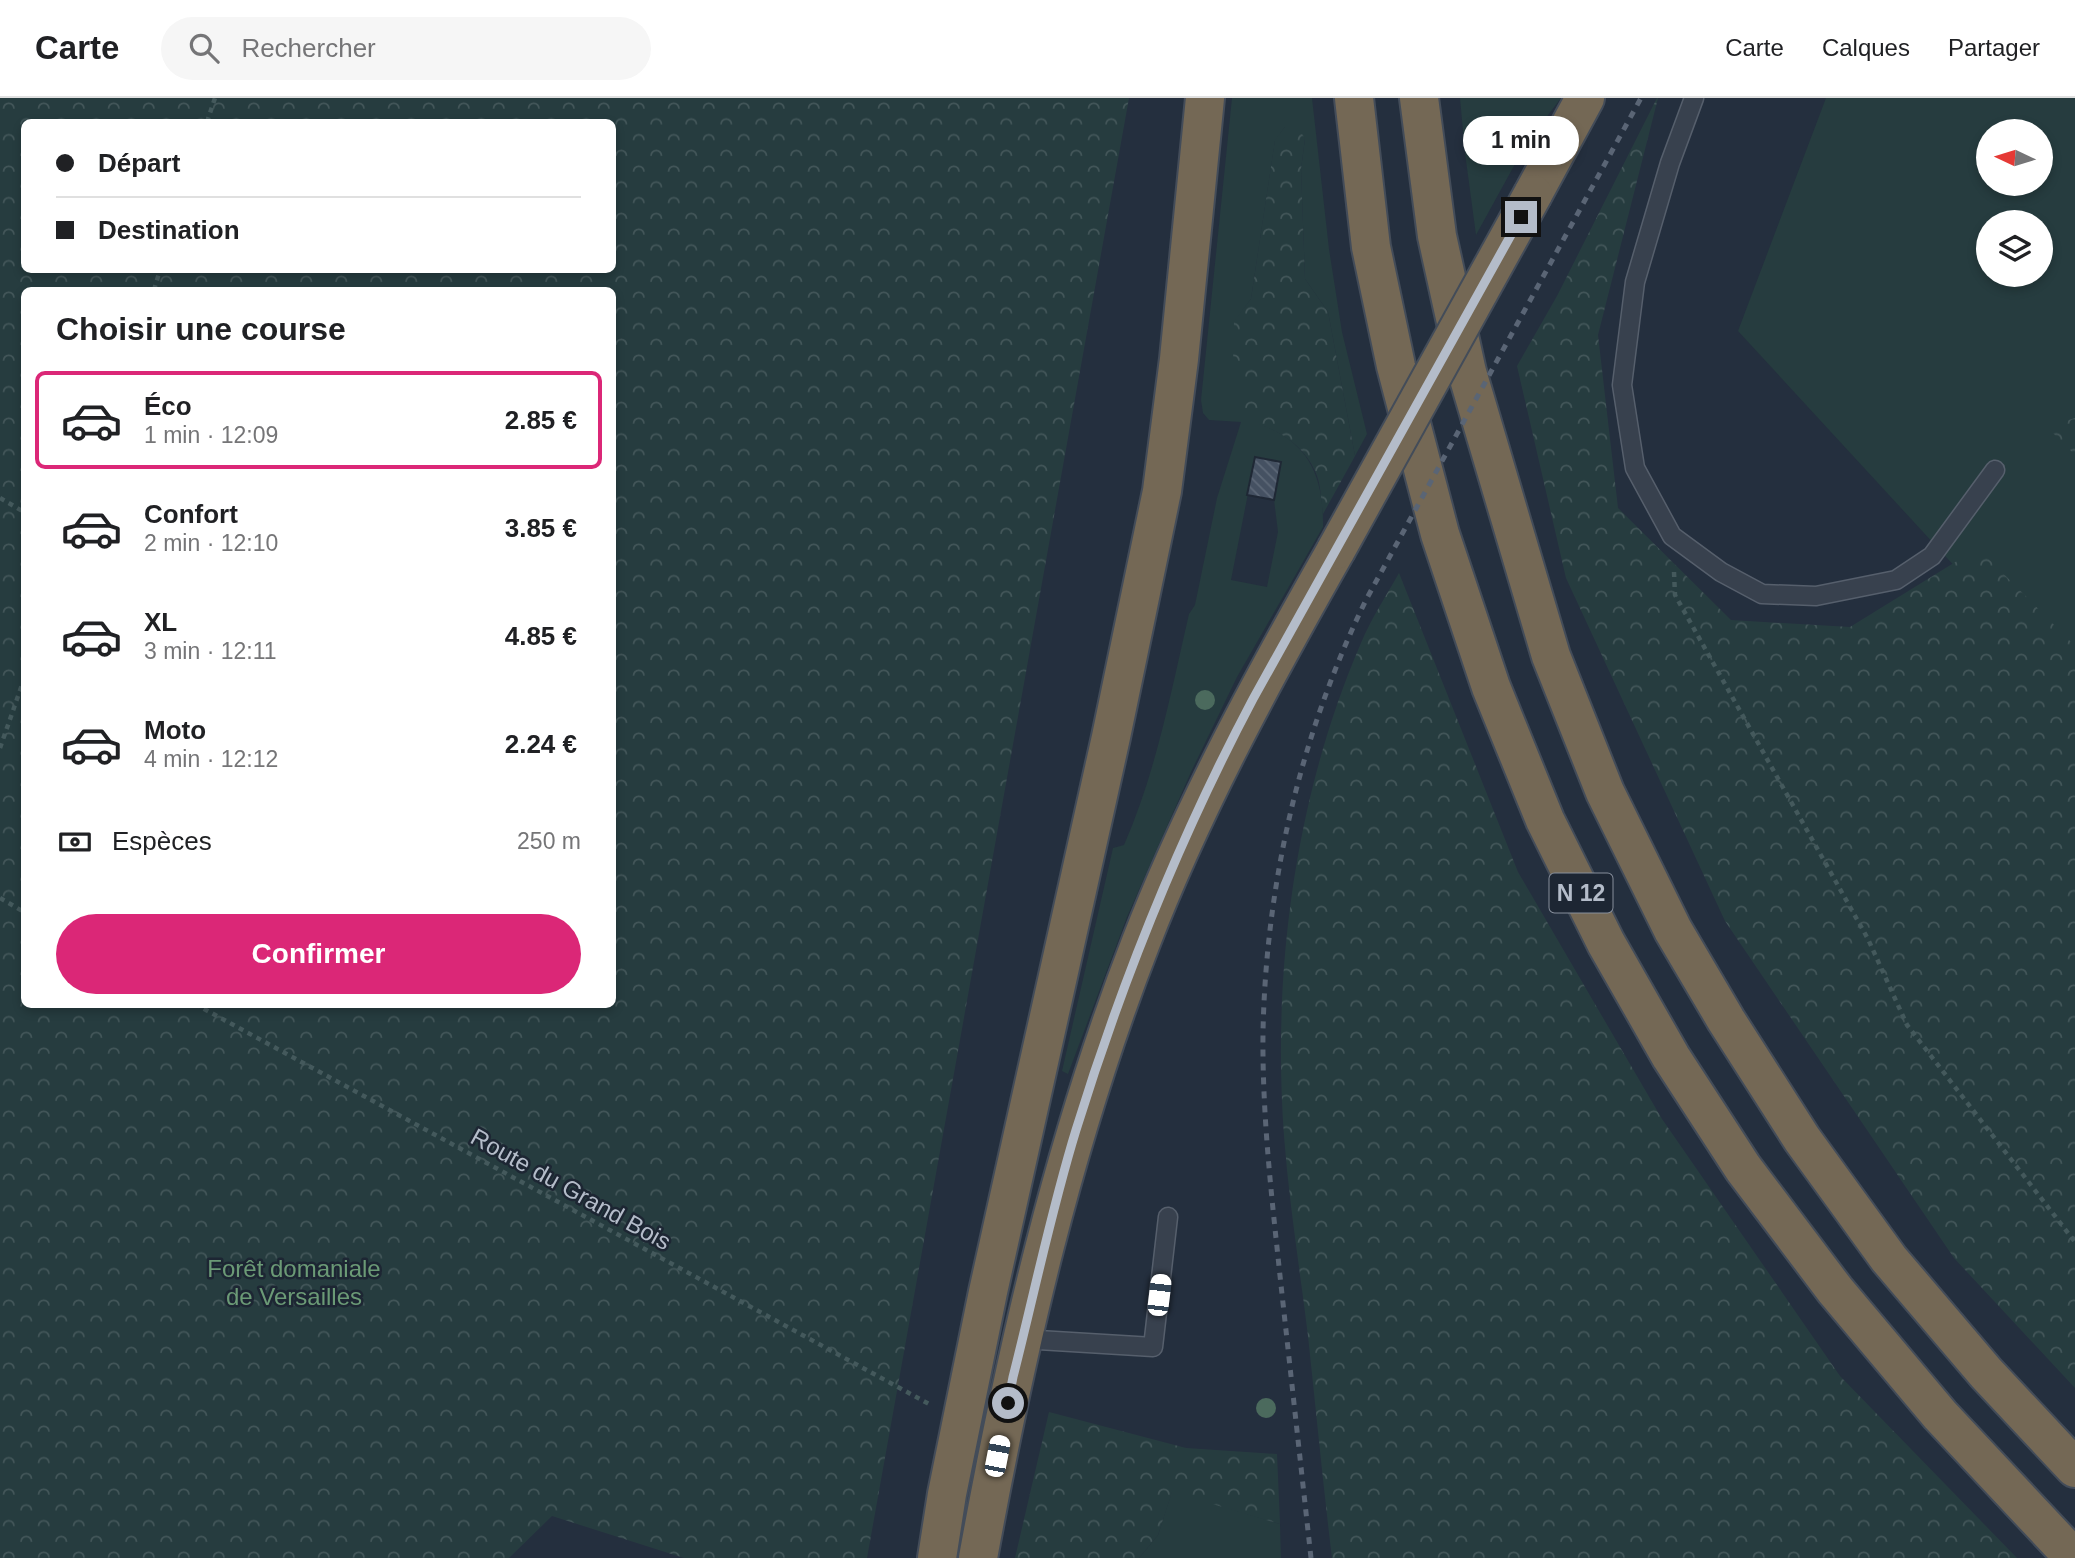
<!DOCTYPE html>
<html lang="fr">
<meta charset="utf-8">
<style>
:root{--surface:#fff;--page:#f6f6f6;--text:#202124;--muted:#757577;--line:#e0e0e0;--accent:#db2777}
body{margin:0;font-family:Arial,sans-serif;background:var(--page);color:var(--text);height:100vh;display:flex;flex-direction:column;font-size:26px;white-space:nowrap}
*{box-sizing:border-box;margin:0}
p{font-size:23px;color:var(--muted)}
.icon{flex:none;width:38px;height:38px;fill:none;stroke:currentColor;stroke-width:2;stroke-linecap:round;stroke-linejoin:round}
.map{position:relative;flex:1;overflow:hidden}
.details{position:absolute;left:21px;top:189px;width:595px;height:721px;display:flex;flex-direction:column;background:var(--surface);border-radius:10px;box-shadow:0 4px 10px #0003}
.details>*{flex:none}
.hud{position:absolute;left:21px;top:21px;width:595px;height:154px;border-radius:10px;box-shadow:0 4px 10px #0003;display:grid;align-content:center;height:154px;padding:0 35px;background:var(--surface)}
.needle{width:46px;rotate:274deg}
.fabs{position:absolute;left:1976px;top:21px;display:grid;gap:14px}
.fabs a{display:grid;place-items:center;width:77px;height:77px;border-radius:50%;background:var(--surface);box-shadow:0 4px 10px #0003;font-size:35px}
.end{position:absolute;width:32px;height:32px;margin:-16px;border:9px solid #b4bcc9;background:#111;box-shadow:0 0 0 4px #111}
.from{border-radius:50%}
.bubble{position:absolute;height:49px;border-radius:24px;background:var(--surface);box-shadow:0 4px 10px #0003;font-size:23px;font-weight:700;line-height:49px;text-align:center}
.car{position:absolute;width:21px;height:42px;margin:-21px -10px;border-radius:9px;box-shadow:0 0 5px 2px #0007;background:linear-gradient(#fff 24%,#345 0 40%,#fff 0 76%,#345 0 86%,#fff 0)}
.hud b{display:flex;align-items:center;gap:24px;height:66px;font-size:26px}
.hud b+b{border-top:2px solid var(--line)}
.hud i{width:18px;height:18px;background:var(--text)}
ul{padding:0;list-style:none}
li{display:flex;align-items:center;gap:21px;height:98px;margin:0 14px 10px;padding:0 21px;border:4px solid transparent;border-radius:10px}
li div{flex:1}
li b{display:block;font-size:26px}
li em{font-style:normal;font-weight:700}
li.active{border-color:var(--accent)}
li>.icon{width:63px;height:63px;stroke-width:1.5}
h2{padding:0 35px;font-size:32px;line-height:84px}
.pay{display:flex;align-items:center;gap:18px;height:77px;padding:0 35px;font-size:26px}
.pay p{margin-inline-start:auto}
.button{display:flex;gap:14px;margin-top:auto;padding:14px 35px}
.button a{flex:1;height:80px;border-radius:42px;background:var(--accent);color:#fff;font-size:28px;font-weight:700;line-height:80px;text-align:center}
header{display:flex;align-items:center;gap:42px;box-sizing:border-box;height:98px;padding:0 35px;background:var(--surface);border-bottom:2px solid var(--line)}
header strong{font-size:33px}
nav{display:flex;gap:38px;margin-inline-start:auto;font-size:24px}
.search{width:490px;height:63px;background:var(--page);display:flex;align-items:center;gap:18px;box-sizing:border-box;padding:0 24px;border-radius:38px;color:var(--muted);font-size:26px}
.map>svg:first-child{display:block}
.grass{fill:#263c3f;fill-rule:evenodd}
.forest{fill:url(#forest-crowns);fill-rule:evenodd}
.building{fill:url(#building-back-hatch);stroke:#1f2835;stroke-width:2}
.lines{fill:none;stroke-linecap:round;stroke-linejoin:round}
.lane-casing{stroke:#565f6c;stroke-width:21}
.highway-casing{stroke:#434c59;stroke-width:42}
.path{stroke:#44595c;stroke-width:4.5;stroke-dasharray:5 5;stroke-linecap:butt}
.lane{stroke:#38414e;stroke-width:18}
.highway{stroke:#746855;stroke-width:38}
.rail{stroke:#5a6575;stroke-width:5;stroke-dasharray:7 7;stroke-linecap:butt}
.highway-bridge-casing{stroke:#434c59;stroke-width:42;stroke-linecap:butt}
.highway-bridge{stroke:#746855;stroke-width:38}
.tree{fill:#4b6a5d}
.route{stroke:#b4bcc9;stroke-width:9}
.labels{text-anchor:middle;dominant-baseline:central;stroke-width:5;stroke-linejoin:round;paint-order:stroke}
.shield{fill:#1d2633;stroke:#878f9c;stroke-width:2}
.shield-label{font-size:23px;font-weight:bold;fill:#b4bcc9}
.street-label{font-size:24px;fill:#b4bcc9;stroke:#1d2633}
.park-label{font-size:24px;fill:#6b9a76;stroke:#1d2633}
</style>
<header>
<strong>Carte</strong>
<div class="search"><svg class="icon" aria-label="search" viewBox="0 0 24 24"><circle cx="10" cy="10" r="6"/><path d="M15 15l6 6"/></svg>Rechercher</div>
<nav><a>Carte</a><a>Calques</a><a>Partager</a></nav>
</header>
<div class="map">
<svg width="2075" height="1460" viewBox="0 0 2075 1460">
<defs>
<pattern id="forest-crowns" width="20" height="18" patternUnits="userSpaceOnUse" patternTransform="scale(1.75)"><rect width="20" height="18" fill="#263c3f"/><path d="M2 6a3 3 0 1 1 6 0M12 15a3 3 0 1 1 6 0" fill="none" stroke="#435659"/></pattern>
<pattern id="building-back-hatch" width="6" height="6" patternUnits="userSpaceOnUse" patternTransform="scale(1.75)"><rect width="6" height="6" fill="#455162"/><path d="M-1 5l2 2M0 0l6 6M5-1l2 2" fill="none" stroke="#5d6877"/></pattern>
</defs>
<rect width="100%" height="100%" fill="#242f3e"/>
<path class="grass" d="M1232 0H1312L1329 151 1342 234 1367 336 1355 358 1328 214 1305 181 1301 71 1305 40 1285 29 1275 43 1251 201 1234 224 1247 282 1253 324C1306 340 1324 375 1323 429L1237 579 1191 674 1127 819 1068 976 1062 973 1113 750 1124 747C1156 674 1171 594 1189 516L1195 507 1217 400 1241 324 1209 322 1203 315 1201 302ZM1255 360 1281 364 1274 402 1278 434 1267 489 1231 482Z
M1460 0H1561L1526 46 1476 137 1465 55Z
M1826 0H2075V599L1738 233ZM1988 33H2040V86H1988ZM1988 124H2040V177H1988Z
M1172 1393 1280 1426 1281 1460H1139L1158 1437Z"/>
<path class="forest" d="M0 0H1129L867 1460H684L552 1418 509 1460H0ZM24 24H612V172H24ZM612 192V906H24V192Z
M1657 0H1658L1598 237 1618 410 1731 522 1850 529 1978 450 2075 548V1290L1954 1160 1725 823 1566 480 1517 268 1557 198Z
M1285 29H1297L1305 40 1301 71 1305 181 1328 214 1355 358 1323 416C1321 402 1321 385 1315 373 1302 344 1271 326 1241 323L1247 282 1233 268 1234 223 1251 201 1275 42Z
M2075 320V357L2047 329Z
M1399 475 1518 774 1662 1021 1840 1278 2017 1460H1332C1323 1386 1316 1312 1308 1238 1300 1172 1289 1105 1284 1038 1272 873 1295 698 1361 545 1371 521 1386 498 1399 475Z
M1049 1314 1186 1350 1277 1356 1280 1426 1172 1394 1158 1437 1139 1460H1015Z"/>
<path class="building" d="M1255 359 1281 364 1274 402 1247 397Z"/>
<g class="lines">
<g class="lane-casing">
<path id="lane" d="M1694 0 1670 65 1635 184 1622 287 1635 370 1672 438 1721 474 1762 496 1816 498 1896 482 1932 458 1995 372
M1022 1241 1153 1249 1168 1119"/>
</g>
<g class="highway-casing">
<path id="highway" d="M1354 0 1371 149 1396 268 1440 436 1491 589 1545 722 1606 845 1671 959 1743 1070 1835 1192 1940 1317 2074 1460
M1419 0 1437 138 1467 274 1551 558 1605 694 1673 832 1726 922 1802 1041 1889 1161 1986 1275 2075 1370
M1533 96 1585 0
M937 1460 947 1396 988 1194 1111 639 1162 393 1179 261 1205 0
M978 1460C1016 1251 1064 1042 1141 844 1194 707 1264 579 1336 452"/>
</g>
<path class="path" d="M207 24 215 0
M154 192 160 172
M0 400 24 414
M1674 474 1675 497 1868 841 1907 927 2075 1144
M0 650 24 581
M0 800 24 814
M195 906 929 1306"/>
<use href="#lane" class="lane"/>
<use href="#highway" class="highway"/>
<path class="rail" d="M1311 1460C1301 1369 1291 1278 1281 1187 1272 1102 1262 1018 1263 934 1266 784 1301 634 1367 500L1641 0"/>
<g class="highway-bridge-casing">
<path id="highway-bridge" d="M1336 452 1533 96"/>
</g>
<use href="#highway-bridge" class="highway-bridge"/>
</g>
<g class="tree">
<circle cx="1205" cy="602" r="10"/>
<circle cx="1266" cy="1310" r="10"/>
</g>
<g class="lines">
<path class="route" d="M1008 1305 1013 1279C1034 1197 1051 1113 1076 1032 1122 883 1180 739 1253 601L1521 119"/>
</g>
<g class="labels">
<rect class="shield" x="1549.5" y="775.5" width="63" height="39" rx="5"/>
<g class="shield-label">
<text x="1581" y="795">N 12</text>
</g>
<g class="street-label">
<text transform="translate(571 1091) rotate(29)">Route du Grand Bois</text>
</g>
<g class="park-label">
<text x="294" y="1170">Forêt domaniale<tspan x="294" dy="28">de Versailles</tspan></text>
</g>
</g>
</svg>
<div class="fabs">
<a><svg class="needle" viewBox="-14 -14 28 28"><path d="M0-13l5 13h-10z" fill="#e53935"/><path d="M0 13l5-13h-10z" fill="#757577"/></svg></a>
<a><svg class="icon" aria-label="layers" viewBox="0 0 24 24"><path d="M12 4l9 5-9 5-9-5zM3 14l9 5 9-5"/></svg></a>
</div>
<i class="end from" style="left:1008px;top:1305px"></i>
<i class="end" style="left:1521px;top:119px"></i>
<div class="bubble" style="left:1463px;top:18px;width:116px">1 min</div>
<i class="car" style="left:1159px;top:1197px;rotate:7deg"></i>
<i class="car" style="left:997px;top:1358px;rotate:11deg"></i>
<div class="hud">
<b><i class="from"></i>Départ</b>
<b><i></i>Destination</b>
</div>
<section class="details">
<h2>Choisir une course</h2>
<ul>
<li class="active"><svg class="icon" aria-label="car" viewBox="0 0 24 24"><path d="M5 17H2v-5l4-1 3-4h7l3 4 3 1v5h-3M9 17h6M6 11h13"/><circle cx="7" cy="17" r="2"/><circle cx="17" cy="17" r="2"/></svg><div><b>Éco</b><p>1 min · 12:09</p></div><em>2.85 €</em></li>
<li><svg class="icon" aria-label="car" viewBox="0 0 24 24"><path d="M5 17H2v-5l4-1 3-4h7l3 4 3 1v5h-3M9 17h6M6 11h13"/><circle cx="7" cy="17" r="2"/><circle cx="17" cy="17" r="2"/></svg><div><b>Confort</b><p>2 min · 12:10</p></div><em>3.85 €</em></li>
<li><svg class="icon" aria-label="car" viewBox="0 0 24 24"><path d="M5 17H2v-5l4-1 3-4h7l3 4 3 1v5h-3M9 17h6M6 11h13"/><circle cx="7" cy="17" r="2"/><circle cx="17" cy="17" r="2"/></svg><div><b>XL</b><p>3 min · 12:11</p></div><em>4.85 €</em></li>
<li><svg class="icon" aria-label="car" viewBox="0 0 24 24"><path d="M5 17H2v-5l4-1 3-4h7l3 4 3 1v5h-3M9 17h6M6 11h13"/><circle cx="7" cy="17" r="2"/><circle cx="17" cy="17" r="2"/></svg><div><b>Moto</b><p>4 min · 12:12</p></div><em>2.24 €</em></li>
</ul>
<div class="pay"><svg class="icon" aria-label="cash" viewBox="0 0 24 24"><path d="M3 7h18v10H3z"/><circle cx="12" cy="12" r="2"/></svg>Espèces<p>250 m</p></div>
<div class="button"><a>Confirmer</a></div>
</section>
</div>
